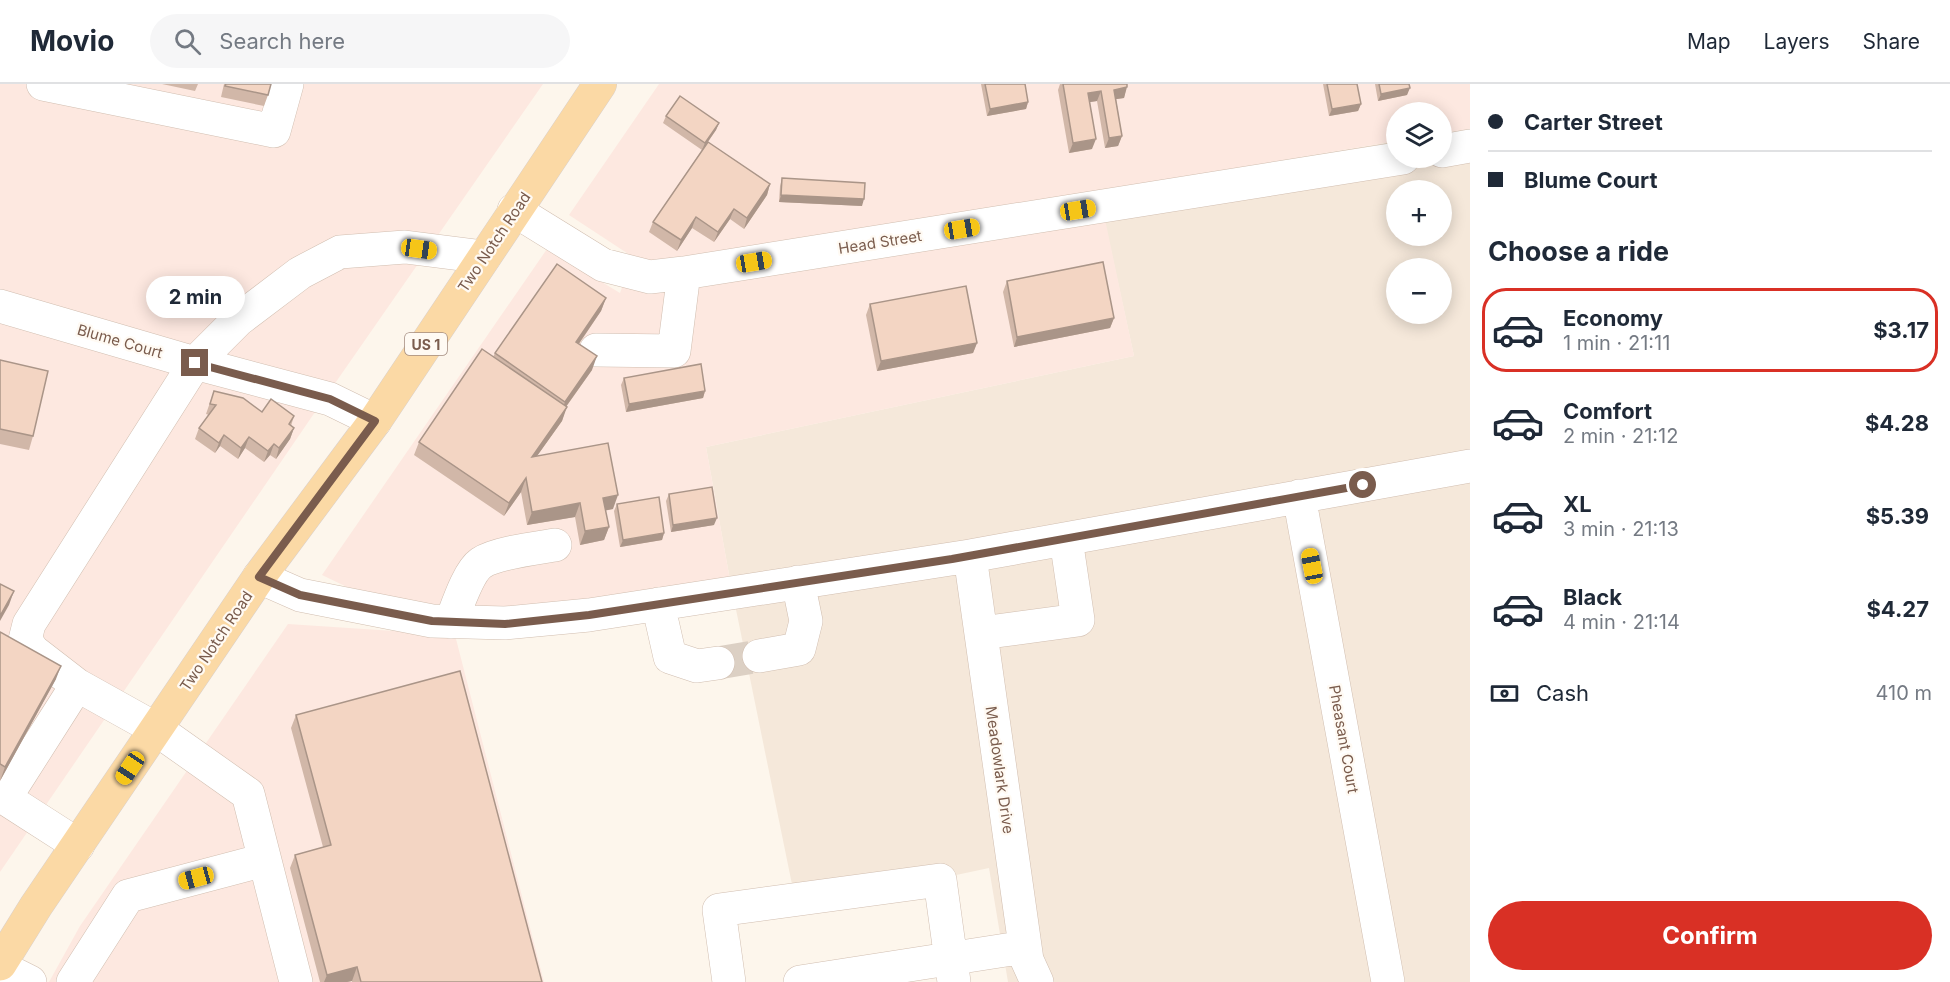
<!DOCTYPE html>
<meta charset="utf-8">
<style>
:root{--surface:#fff;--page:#f6f6f7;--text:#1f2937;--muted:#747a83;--line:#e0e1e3;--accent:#d93025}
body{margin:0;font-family:Inter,sans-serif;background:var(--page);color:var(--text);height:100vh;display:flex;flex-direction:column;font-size:22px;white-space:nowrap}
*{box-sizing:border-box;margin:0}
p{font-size:20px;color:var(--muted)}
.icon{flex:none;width:33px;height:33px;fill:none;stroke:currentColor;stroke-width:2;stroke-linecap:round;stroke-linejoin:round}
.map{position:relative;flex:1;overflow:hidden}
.details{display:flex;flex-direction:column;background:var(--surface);width:480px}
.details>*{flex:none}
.banner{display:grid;align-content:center;height:132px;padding:0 18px;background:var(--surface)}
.buttons{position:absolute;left:1386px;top:18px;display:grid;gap:12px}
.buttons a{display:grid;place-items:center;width:66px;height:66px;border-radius:50%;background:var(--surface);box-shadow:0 3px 15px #0003;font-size:30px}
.end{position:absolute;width:27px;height:27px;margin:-14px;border:8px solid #7a5c4d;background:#fff;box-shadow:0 0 0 3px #fff}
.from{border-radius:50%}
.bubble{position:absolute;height:42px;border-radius:21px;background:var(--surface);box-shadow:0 3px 15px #0003;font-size:20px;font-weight:700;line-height:42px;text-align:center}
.car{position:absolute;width:18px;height:36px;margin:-18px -9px;border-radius:8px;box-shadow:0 0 4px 2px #0007;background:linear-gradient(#f5c518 24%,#345 0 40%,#f5c518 0 76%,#345 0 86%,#f5c518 0)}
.banner b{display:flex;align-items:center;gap:21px;height:57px;font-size:22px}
.banner b+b{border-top:2px solid var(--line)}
.banner i{width:15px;height:15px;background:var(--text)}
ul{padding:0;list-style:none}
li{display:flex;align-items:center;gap:18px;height:84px;margin:0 12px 9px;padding:0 6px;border:3px solid transparent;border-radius:24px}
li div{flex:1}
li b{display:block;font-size:22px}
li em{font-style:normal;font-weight:700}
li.current{border-color:var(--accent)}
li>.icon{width:54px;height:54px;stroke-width:1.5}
h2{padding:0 18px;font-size:27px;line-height:72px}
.pay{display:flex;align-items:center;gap:15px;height:66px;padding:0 18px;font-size:22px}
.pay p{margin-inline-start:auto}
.button{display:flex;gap:12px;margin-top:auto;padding:12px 18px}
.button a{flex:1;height:69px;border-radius:36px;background:var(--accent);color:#fff;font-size:24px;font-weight:700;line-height:69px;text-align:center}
header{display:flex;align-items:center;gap:36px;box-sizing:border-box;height:84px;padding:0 30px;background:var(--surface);border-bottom:2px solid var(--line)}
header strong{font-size:28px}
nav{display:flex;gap:33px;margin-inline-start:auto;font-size:21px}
.search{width:420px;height:54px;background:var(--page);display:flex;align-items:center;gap:15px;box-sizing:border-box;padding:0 21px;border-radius:33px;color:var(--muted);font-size:22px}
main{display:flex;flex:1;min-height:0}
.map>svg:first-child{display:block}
.residential{fill:#f5e8da;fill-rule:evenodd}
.commercial{fill:#fde8e0}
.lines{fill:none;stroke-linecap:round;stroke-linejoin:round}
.minor-tunnel{stroke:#dcd0c4;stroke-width:33;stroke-dasharray:33 16;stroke-linecap:butt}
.minor-casing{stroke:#d1beb0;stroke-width:34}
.major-casing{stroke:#dad1cd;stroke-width:34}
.minor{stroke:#fff;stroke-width:33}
.major{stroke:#fbd9a5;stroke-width:33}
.wall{fill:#d1b7a8}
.shaded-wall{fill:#aa9588}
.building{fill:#f3d5c3;stroke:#aa9588;stroke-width:1.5}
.route{stroke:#7a5c4d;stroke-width:8}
.labels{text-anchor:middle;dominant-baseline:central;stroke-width:4.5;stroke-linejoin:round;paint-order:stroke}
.shield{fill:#fffaf3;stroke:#a28b7f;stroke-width:1.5}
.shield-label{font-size:14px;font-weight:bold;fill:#7a5c4d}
.street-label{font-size:15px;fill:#7a5c4d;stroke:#fffaf3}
</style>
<header>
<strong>Movio</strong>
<div class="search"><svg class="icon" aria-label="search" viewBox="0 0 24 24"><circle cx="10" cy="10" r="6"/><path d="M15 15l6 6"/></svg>Search here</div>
<nav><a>Map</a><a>Layers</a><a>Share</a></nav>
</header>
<main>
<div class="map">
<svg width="1470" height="898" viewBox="0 0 1470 898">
<rect width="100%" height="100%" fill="#fdf6ec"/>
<path class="residential" d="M1470 45V898H1008L989 784 797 825 730 496 706 363 1134 272 1098 107 1396 57V74H1442V49ZM1396 106H1442V152H1396ZM1396 184H1442V230H1396Z"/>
<path class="commercial" d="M0 0H543L313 331 0 788Z
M659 0H1470V45L1442 49V28H1396V57L1099 107 1134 272 706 363 730 496 509 526 405 518 347 503 322 491 547 165 620 209 633 173 569 131Z
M288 540 455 551 544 898H49L80 842Z"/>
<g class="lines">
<path class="minor-tunnel" d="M718 579 759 572"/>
<g class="minor-casing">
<path id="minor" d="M43 0 274 47 287 0
M1442 67 1470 62
M514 126 603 181 650 193 684 189 1403 74
M0 222 195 279 330 315 375 337
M596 266 674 267 684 189
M1299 412 1388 898
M970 472 1027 876 1037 898
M259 493 300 511 432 537 505 539 589 531 970 472 1470 382
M658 520 670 573 697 582 718 579
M451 538C457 523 468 488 481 479 496 469 537 464 555 461
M981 549 1078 536 1066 455
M759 572 799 565 806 537 798 498
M77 601 33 567 25 556 29 540 195 279 238 236 300 189 340 168 405 163 484 173
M0 711 78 761
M5 714 77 601 156 645 248 710 296 898
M0 883 30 898
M73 898 128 812 264 776
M729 898 719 826 940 796 954 898
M800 898 1025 863"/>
</g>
<g class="major-casing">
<path id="major" d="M0 880 36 822 259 493 375 337 600 0"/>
</g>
<use href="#minor" class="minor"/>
<use href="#major" class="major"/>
</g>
<path class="wall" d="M162 0H198L195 7Z
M224 0H271L268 11 264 22 221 13Z
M981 0H1025L1028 18 1026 25 987 32Z
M1060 0H1127L1124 14 1116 15 1122 52 1118 62 1105 64 1097 17 1090 18 1092 65 1069 69 1058 6Z
M1323 0H1357L1361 20 1358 27 1329 32Z
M1375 0H1409L1407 11 1378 17Z
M666 32 719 39 716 46 708 58 770 100 767 111 744 145 730 135 714 158 692 144 677 167 649 148 653 138 702 66 663 39Z
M782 94 862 122 779 118 780 102Z
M1007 197 1114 234 1110 244 1014 263 1003 208Z
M606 214 601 227 579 260 592 286 566 323 562 337 537 372 613 425 605 426 609 443 604 456 580 461 575 433 527 441 521 408 504 432 414 371 419 358 493 273 495 269Z
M870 220 977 259 973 269 877 287 866 231Z
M0 276 33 352 29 366 0 360Z
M624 294 705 307 703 314 626 328 621 301Z
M214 307 262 328 294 332 291 342 294 344 290 355 276 375 270 371 264 378 245 364 238 375 220 362 215 369 195 355 199 344 209 331 206 330Z
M669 410 714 441 671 448 666 417Z
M617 420 664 449 662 456 620 463 614 427Z
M0 548 56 595 0 697Z
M296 631 542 898H352V897L347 898H320L290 784 295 771 323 763 291 644Z"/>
<path class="shaded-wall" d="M1127 3 1124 14 1110 16 1114 6Z
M1410 4 1407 11 1378 17 1381 10Z
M1101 7 1097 17 1084 19 1088 9Z
M1028 18 1026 25 987 32 990 25Z
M1361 20 1358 27 1329 32 1332 25Z
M719 39 716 46 702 66 705 59Z
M1122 52 1118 62 1105 64 1109 54Z
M1096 55 1092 65 1069 69 1073 59Z
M770 100 767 111 744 145 747 134Z
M781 111 864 115 862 122 779 118Z
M734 125 730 135 714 158 718 148Z
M696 133 692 144 677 167 681 156Z
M606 214 601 227 571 271 576 258Z
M1114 234 1110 244 1014 263 1017 253Z
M977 259 973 269 877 287 881 277Z
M597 272 592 286 560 331 565 318Z
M705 307 703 314 626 328 629 320Z
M567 323 562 337 527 386 532 373Z
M294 344 290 355 276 375 279 364Z
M224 351 220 362 215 369 219 359Z
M249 353 245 364 238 375 241 364Z
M274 360 270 371 264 378 268 367Z
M526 394 521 408 504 432 509 419Z
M618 411 613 425 598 428 603 414Z
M580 419 575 433 527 441 532 428Z
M717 434 714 441 671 448 673 441Z
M609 443 604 456 580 461 585 447Z
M664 449 662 456 620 463 623 456Z
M14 507 9 521 0 537V532Z
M61 582 56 595 0 697 5 683Z
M357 883 352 897 347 898H324L327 891Z"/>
<path class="building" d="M226 0H271L268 11 225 2Z
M985 0H1025L1028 18 990 25Z
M1063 0H1127V3L1114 6 1122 52 1109 54 1101 7 1088 9 1096 55 1073 59Z
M1327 0H1357L1361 20 1332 25Z
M1379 0H1409L1410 4 1381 10Z
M680 12 719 39 705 59 666 32Z
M708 58 770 100 747 134 734 125 718 148 696 133 681 156 653 138Z
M782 94 865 99 864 115 781 111Z
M1103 178 1114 234 1017 253 1007 197Z
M557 180 606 214 576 258 597 272 565 318 495 269Z
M966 202 977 259 881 277 870 220Z
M482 265 567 323 532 373 608 359 618 411 603 414 609 443 585 447 580 419 532 428 526 394 509 419 419 358Z
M0 276 48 287 33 352 0 345Z
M701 280 705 307 629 320 624 294Z
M214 307 243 314 262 328 271 315 294 332 289 340 294 344 279 364 274 360 268 367 249 353 241 364 224 351 219 359 199 344 216 321 210 320Z
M712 403 717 434 673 441 669 410Z
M659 413 664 449 623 456 617 420Z
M0 500 14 507 0 532Z
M0 548 61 582 5 683 0 680Z
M460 587 542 898H361L357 883 327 891 295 771 331 761 296 631Z"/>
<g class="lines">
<path class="route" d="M195 279 330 315 375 337 259 493 300 511 432 537 505 540 589 531 952 475 1363 401"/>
</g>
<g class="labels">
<rect class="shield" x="405" y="249" width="42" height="22" rx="4.5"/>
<g class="shield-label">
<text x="426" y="260">US 1</text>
</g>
<g class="street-label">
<text transform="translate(494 158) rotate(-56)">Two Notch Road</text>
<text transform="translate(880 158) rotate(-9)">Head Street</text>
<text transform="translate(120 257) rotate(16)">Blume Court</text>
<text transform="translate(216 557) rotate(-56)">Two Notch Road</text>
<text transform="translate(1344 655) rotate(80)">Pheasant Court</text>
<text transform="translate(1000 686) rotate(82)">Meadowlark Drive</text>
</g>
</g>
</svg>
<div class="buttons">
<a><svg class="icon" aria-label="layers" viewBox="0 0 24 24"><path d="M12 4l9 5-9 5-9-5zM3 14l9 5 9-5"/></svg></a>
<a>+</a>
<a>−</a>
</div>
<i class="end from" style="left:1363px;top:401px"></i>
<i class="end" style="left:195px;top:279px"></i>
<div class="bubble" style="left:146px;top:192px;width:99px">2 min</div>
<i class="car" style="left:1078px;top:126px;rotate:81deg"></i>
<i class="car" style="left:962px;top:145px;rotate:81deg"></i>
<i class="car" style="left:419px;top:165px;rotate:98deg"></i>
<i class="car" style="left:754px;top:178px;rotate:81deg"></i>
<i class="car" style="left:1312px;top:482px;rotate:349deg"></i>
<i class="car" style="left:130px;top:684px;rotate:214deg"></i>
<i class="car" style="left:196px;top:794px;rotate:255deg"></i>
</div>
<section class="details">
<div class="banner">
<b><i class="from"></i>Carter Street</b>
<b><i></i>Blume Court</b>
</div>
<h2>Choose a ride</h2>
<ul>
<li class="current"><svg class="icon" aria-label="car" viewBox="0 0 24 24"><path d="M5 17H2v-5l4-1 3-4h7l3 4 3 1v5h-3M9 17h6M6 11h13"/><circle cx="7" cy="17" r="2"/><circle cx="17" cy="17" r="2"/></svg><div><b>Economy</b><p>1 min · 21:11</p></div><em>$3.17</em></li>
<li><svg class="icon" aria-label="car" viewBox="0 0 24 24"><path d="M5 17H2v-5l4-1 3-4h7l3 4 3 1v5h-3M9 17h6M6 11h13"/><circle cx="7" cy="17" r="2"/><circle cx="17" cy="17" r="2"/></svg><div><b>Comfort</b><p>2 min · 21:12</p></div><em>$4.28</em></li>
<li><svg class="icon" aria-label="car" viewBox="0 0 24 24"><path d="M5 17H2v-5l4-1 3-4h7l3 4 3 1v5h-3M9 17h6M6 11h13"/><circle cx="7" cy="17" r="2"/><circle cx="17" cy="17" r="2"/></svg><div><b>XL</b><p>3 min · 21:13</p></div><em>$5.39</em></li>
<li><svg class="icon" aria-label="car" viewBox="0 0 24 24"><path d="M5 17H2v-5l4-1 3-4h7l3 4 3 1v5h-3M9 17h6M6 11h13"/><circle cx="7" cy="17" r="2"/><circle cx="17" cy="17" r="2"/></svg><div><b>Black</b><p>4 min · 21:14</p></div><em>$4.27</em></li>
</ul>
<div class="pay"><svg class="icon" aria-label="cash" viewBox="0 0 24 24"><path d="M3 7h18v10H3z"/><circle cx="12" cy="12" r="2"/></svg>Cash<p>410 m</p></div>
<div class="button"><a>Confirm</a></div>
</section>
</main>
